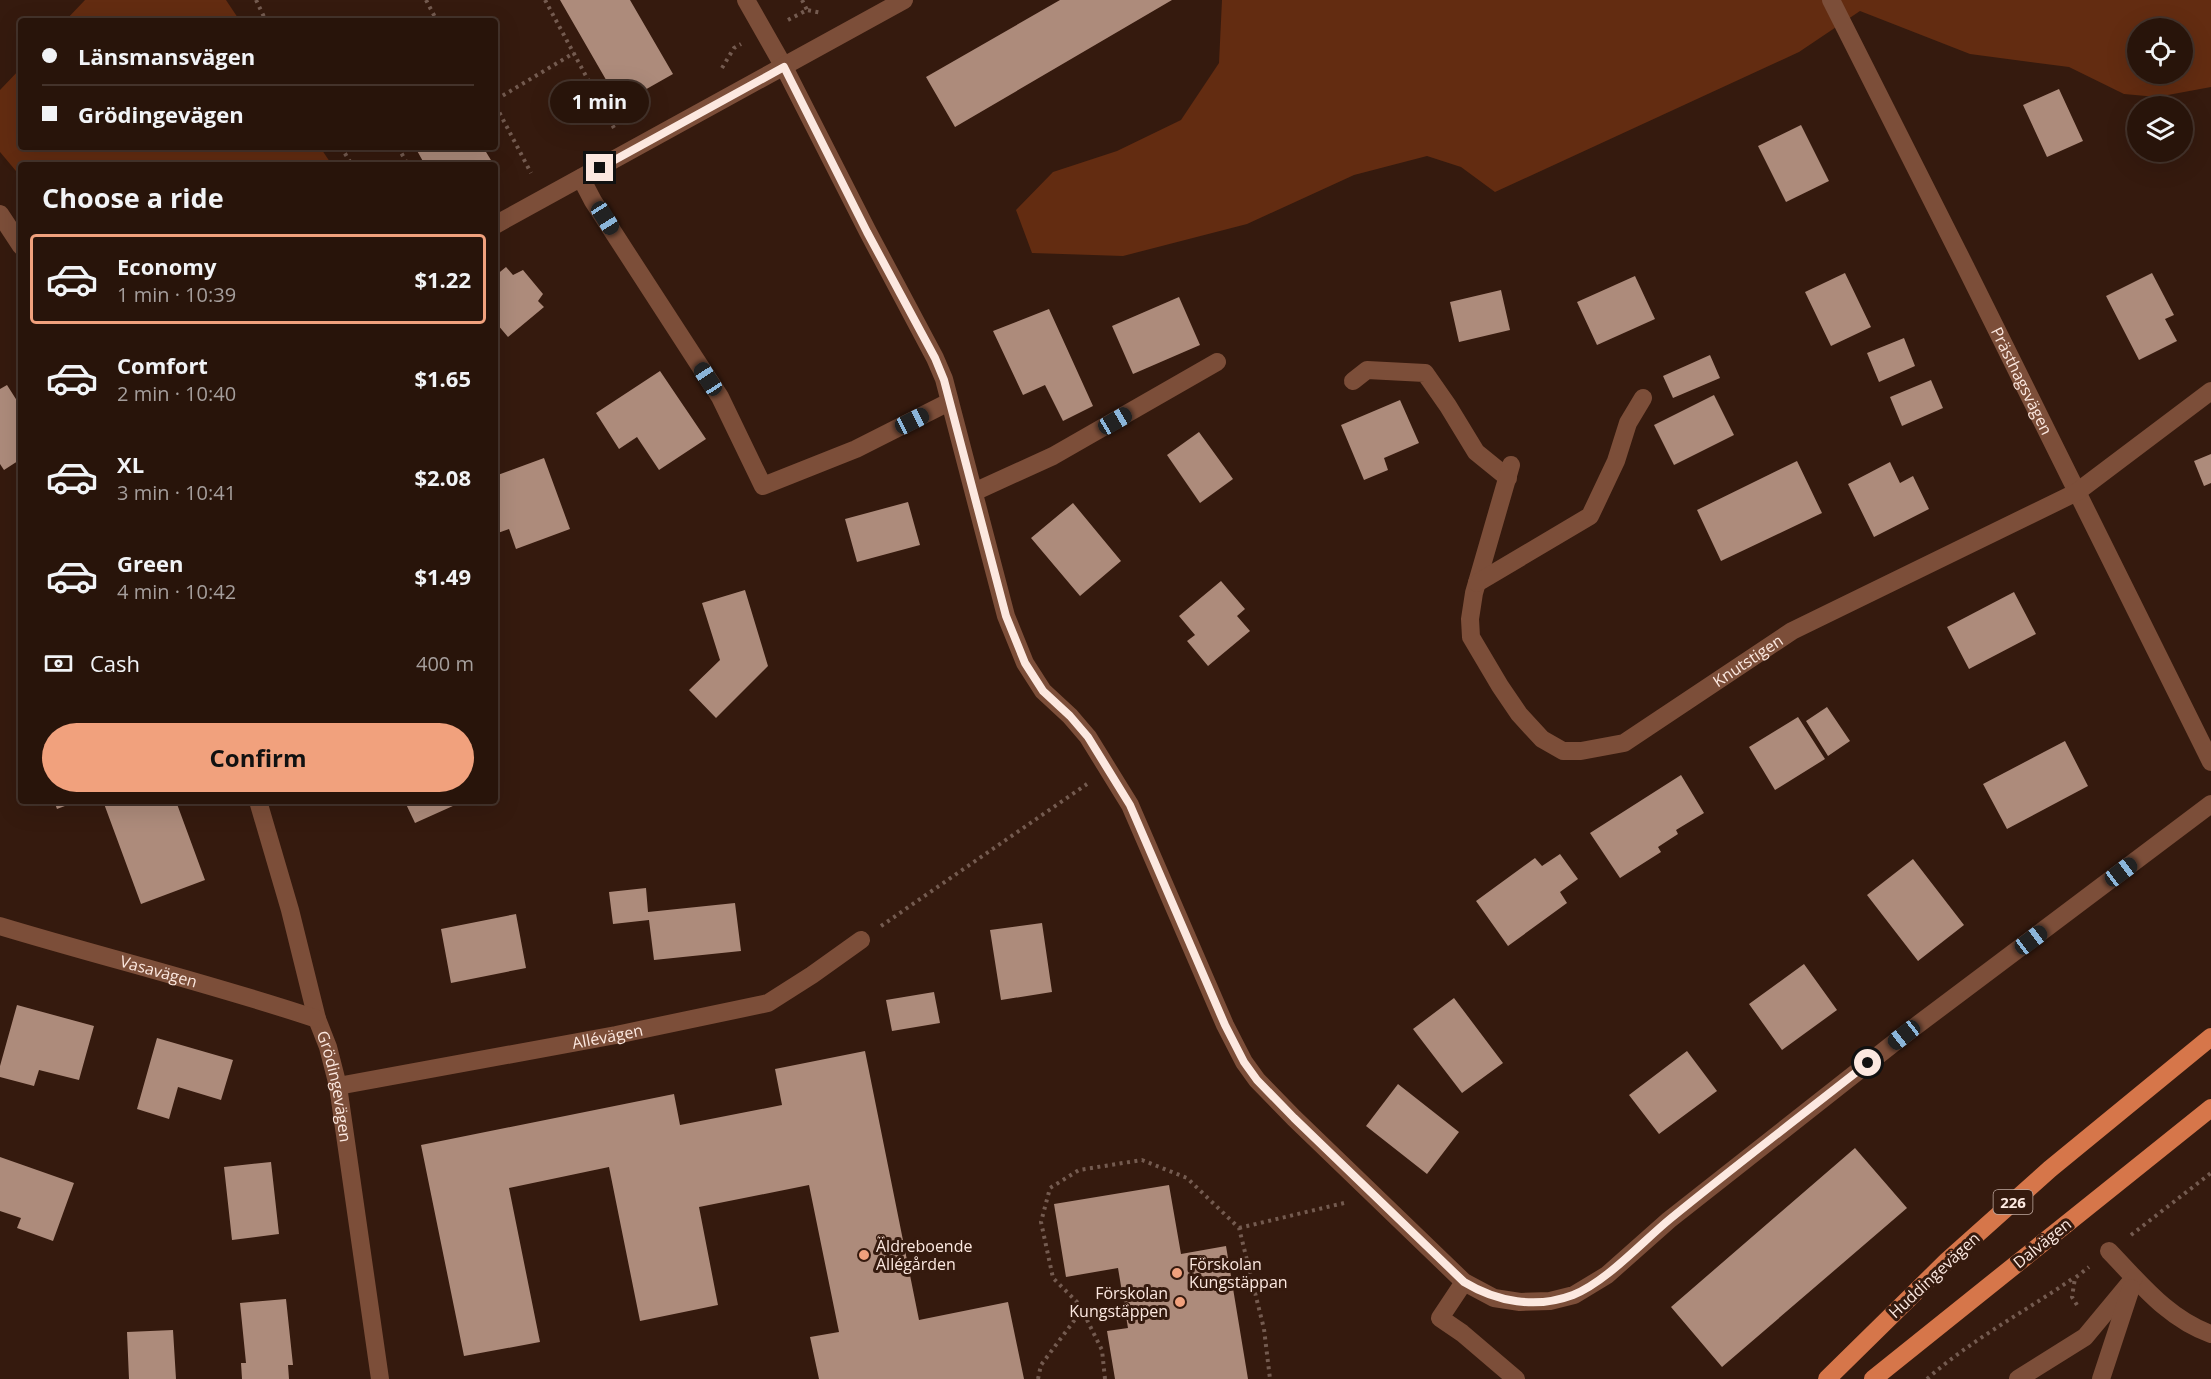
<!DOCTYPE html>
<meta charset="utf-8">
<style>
:root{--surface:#28140a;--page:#301d13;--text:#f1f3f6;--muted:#a59e9c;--line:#44332b;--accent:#f1a17d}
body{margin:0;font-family:"Open Sans",sans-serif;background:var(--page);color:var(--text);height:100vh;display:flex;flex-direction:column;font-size:22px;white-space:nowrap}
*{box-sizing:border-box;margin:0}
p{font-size:20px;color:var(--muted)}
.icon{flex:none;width:33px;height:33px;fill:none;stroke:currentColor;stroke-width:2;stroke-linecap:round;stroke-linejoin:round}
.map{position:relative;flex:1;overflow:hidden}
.details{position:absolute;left:18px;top:162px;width:480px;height:642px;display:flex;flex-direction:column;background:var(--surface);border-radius:6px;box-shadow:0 6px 24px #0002,0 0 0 2px var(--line)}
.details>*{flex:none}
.banner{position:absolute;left:18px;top:18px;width:480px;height:132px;border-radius:6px;box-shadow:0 6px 24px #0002,0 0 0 2px var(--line);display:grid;align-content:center;height:132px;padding:0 24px;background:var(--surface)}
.buttons{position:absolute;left:2127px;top:18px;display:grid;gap:12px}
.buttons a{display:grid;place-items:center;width:66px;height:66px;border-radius:50%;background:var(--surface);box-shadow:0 6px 24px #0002,0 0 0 2px var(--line);font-size:30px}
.end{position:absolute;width:27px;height:27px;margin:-14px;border:8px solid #fce8e0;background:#111;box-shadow:0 0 0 3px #111}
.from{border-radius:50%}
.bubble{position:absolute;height:42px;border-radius:21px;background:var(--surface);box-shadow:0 6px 24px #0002,0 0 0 2px var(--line);font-size:20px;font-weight:700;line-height:42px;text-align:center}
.car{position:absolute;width:18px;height:36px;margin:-18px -9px;border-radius:8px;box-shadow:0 0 4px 2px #0007;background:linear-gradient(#222 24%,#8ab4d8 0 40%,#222 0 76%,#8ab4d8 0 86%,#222 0)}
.banner b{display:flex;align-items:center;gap:21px;height:57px;font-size:22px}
.banner b+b{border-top:2px solid var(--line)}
.banner i{width:15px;height:15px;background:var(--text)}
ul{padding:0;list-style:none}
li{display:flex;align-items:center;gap:18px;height:90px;margin:0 12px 9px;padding:0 12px;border:3px solid transparent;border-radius:6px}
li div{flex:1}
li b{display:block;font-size:22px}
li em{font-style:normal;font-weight:700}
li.current{border-color:var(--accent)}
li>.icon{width:54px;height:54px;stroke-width:1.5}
h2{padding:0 24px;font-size:27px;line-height:72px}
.pay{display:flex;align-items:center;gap:15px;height:66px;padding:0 24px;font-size:22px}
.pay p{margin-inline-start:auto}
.action{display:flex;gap:12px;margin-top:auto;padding:12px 24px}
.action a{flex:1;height:69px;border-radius:36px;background:var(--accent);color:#111;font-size:24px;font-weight:700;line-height:69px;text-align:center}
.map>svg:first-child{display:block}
.green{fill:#632c11;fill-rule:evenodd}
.building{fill:#ad8b7b}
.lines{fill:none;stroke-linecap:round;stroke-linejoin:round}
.path{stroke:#745b50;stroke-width:4;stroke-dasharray:3 4.5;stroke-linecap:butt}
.minor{stroke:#7c4e39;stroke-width:18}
.major{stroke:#d6764a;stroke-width:18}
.route{stroke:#fce8e0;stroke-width:8}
.poi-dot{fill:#f1a17d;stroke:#351a0e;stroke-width:2}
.labels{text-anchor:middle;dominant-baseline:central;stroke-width:6;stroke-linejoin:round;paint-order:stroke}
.shield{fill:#351a0e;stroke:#c0aaa1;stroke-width:1.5}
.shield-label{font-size:15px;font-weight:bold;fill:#fce8e0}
.street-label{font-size:16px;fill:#fce8e0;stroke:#351a0e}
.poi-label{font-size:16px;fill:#fce8e0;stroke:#351a0e;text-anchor:start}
</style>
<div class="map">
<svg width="2211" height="1379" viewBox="0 0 2211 1379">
<rect width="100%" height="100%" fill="#351a0e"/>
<path class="green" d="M85 0H226L240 21H65Z
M1222 0H2211V87L2157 97 2124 94 2069 67 1970 54 1860 11 1799 52 1495 192 1461 167 1427 156 1354 175 1247 224 1123 256 1032 253 1016 210 1053 172 1117 151 1181 120 1219 63ZM2138 28H2182V74H2138Z
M21 68V147H320L332 165H21V177L0 152V90Z"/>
<path class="building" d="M560 0H630L673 74 620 104Z
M1060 0H1172L955 127 926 77Z
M2059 89 2083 141 2047 157 2023 105Z
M1801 125 1829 181 1786 202 1758 146Z
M415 147H483L494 165H425Z
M506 267 513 275 523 270 543 294 538 301 544 307 508 337 497 324 495 326V276Z
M1845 273 1871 327 1831 346 1805 292Z
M2152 273 2174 315 2165 319 2177 341 2139 360 2106 296Z
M1635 276 1655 319 1597 345 1577 302Z
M1501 290 1510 330 1459 342 1450 302Z
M1179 297 1200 345 1133 374 1112 326Z
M1049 309 1093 406 1063 421 1045 385 1023 395 993 331Z
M1904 338 1915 366 1879 382 1867 353Z
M1710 355 1720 378 1673 398 1663 376Z
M660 371 706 439 659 470 637 437 619 449 596 413Z
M1931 380 1943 408 1902 426 1890 397Z
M7 385 21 407V459L4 470 0 464V389Z
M1714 395 1734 435 1674 465 1654 425Z
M1400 400 1419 443 1384 458 1388 470 1364 480 1341 425Z
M1199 432 1233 479 1200 503 1167 455Z
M2211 454V483L2204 486 2194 461Z
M544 458 570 529 516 549 509 529 495 534V476Z
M1797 461 1822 513 1721 561 1697 510Z
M1890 462 1900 483 1913 476 1929 509 1874 537 1848 484Z
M908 502 920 545 857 562 845 519Z
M1073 503 1121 561 1080 596 1031 538Z
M1221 581 1245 609 1237 616 1250 631 1208 666 1187 641 1195 635 1179 616Z
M745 590 768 666 716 718 689 690 720 660 702 603Z
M2014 592 2036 634 1969 669 1947 627Z
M1827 707 1850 741 1828 756 1806 721Z
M1798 717 1825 759 1775 790 1749 747Z
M2065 741 2088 786 2007 829 1983 784Z
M1681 775 1704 813 1676 830 1678 834 1658 847 1661 852 1620 878 1590 833Z
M54 801H78L57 809Z
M103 801H183L177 804 205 880 141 904Z
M407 801H464L415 823 405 802Z
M1560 854 1578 879 1560 892 1567 903 1508 946 1476 901 1535 858 1542 866Z
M1913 859 1964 925 1918 961 1867 895Z
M646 888 648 912 735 903 741 951 654 960 649 920 613 924 609 892Z
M516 914 526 968 451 983 441 929Z
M1042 923 1052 992 1001 1000 990 930Z
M1804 964 1837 1010 1782 1050 1749 1004Z
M934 992 940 1023 892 1031 886 1000Z
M1454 998 1503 1063 1462 1093 1413 1029Z
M17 1005 94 1026 79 1080 39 1070 34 1086 0 1077V1066Z
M157 1038 233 1060 221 1100 178 1087 169 1119 137 1109Z
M865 1051 919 1320 1008 1302 1024 1379H819L810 1337 839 1332 809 1185 699 1207 718 1305 640 1321 609 1167 509 1188 540 1342 464 1356 421 1145 674 1094 680 1125 782 1105 775 1069Z
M1687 1051 1717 1091 1659 1134 1629 1095Z
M1398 1084 1459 1132 1427 1174 1366 1126Z
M1855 1148 1907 1208 1722 1367 1671 1307Z
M0 1157 74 1183 53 1241 17 1228 21 1218 0 1211Z
M271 1162 279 1234 232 1240 224 1167Z
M1169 1185 1181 1254 1226 1246 1248 1379H1115L1107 1331 1128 1328 1118 1268 1066 1277 1054 1204Z
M286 1299 293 1365H288L289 1379H242L241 1363H246L240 1303Z
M173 1330 176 1379H129L127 1332Z"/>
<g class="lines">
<path class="path" d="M256 0 266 21
M426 0 437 21
M545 0 614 128
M802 0 807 10
M788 20 807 10 822 13
M722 68 734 48 741 44
M495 107 497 99 574 53
M495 109 497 108 531 173
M341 147 352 165
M398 147 408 165
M881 926 1087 784
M1239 1228 1344 1203
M2131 1235 2211 1173
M2077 1305 2072 1297 2075 1278 2089 1267
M1038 1379 1041 1365 1082 1310
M1105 1379 1102 1350 1079 1304 1053 1278 1041 1222 1050 1188 1079 1170 1142 1160 1187 1178 1239 1228 1264 1329 1270 1379
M1927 1379C1972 1339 2026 1311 2075 1277"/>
<g class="minor">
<path d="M746 0 784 67 868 232 935 358 944 379 1006 616 1025 663 1043 691 1070 716 1088 737 1130 805 1225 1025 1244 1062 1257 1080 1294 1118 1464 1282 1494 1298 1520 1302 1550 1301 1574 1295 1607 1275 1669 1220 1904 1035 2211 804"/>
<path id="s1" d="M1831 0 1965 266 2211 762"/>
<path d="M581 178 593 201 720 397 763 486 856 449 949 402"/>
<path d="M0 214 21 246"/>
<path d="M495 225 904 0"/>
<path d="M1353 381 1367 370 1425 373 1448 406 1476 452 1508 478"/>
<path id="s2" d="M1511 465 1474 593 1470 619 1471 637 1500 686 1519 714 1542 739 1563 751H1581L1624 743 1792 631 2077 492 2211 391"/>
<path d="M974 492 1053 456 1217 362"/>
<path d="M1477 583 1590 516 1616 461 1628 423 1643 398"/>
<path id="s3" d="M258 801 290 910 317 1019 328 1047 338 1086 380 1379"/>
<path id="s4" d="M0 926C106 958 213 984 317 1019"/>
<path id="s5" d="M338 1086 616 1035 768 1003 812 975 861 940"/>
<path d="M2109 1251C2140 1283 2168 1319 2211 1334"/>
<path d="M1464 1282 1440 1318 1462 1333 1516 1379"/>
<path d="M2018 1379 2085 1337 2134 1278"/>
<path d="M2101 1379 2131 1288"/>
</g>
<path class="major" d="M1827 1379 1947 1261 2050 1169 2211 1037
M1873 1379 2211 1108"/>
</g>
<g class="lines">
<path class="route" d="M600 168 784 67 867 232 935 358 944 380 1006 616 1025 663 1043 691 1070 716 1088 737 1130 805 1225 1025 1244 1062 1257 1080 1294 1118 1464 1282C1497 1302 1536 1309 1573 1295 1606 1282 1642 1242 1670 1219 1735 1166 1802 1115 1868 1063"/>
</g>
<g class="poi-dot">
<circle cx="864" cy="1255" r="6"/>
<circle cx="1177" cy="1273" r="6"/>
<circle cx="1180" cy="1302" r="6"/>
</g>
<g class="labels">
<rect class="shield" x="1993.5" y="1190" width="39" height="24" rx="4.5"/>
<g class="shield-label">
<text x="2013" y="1202">226</text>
</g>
<g class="street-label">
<text stroke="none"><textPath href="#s1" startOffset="426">Prästhagsvägen</textPath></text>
<text stroke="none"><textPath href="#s2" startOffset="537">Knutstigen</textPath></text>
<text stroke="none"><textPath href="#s4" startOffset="165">Vasavägen</textPath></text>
<text stroke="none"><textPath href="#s5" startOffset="274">Allévägen</textPath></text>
<text stroke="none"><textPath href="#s3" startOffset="296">Grödingevägen</textPath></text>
<text transform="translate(2042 1243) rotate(-39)">Dalvägen</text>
<text transform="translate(1934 1275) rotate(-43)">Huddingevägen</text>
</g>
<g class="poi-label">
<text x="876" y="1246">Äldreboende<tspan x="876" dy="18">Allégården</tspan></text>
<text x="1189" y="1264">Förskolan<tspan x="1189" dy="18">Kungstäppan</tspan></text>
<text x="1168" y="1293" text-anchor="end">Förskolan<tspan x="1168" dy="18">Kungstäppen</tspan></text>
</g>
</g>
</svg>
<div class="buttons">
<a><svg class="icon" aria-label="locate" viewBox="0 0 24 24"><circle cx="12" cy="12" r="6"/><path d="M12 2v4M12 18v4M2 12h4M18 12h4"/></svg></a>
<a><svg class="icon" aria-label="layers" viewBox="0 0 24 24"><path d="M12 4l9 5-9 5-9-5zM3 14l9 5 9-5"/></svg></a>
</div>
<i class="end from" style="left:1868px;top:1063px"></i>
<i class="end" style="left:600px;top:168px"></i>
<div class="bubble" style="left:550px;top:81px;width:99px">1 min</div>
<i class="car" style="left:605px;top:218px;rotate:148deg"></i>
<i class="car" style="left:708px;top:379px;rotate:327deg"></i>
<i class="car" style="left:912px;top:421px;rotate:63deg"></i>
<i class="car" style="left:1115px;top:421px;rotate:60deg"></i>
<i class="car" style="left:2121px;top:872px;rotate:53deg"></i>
<i class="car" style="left:2031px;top:940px;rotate:53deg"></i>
<i class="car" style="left:1904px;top:1035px;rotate:232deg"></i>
<div class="banner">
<b><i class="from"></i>Länsmansvägen</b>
<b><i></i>Grödingevägen</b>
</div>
<section class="details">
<h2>Choose a ride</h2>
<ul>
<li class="current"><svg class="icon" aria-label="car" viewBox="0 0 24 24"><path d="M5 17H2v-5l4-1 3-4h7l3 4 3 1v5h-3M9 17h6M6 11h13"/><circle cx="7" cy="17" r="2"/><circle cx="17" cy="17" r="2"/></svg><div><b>Economy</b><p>1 min · 10:39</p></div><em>$1.22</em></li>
<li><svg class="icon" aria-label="car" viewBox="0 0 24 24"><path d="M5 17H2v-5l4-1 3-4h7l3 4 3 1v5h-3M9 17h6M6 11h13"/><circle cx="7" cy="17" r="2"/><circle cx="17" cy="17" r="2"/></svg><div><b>Comfort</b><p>2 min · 10:40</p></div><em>$1.65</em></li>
<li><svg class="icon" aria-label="car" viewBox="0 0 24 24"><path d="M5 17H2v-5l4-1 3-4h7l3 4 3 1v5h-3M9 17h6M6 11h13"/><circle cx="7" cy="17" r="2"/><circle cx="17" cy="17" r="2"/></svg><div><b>XL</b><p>3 min · 10:41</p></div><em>$2.08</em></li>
<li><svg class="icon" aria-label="car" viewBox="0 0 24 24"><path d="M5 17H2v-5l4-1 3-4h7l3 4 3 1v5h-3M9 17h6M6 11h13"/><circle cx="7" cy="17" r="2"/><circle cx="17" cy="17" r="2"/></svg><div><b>Green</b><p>4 min · 10:42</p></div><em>$1.49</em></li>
</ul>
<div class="pay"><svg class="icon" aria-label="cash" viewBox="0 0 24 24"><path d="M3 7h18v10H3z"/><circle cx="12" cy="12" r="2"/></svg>Cash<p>400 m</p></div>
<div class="action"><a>Confirm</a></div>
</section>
</div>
